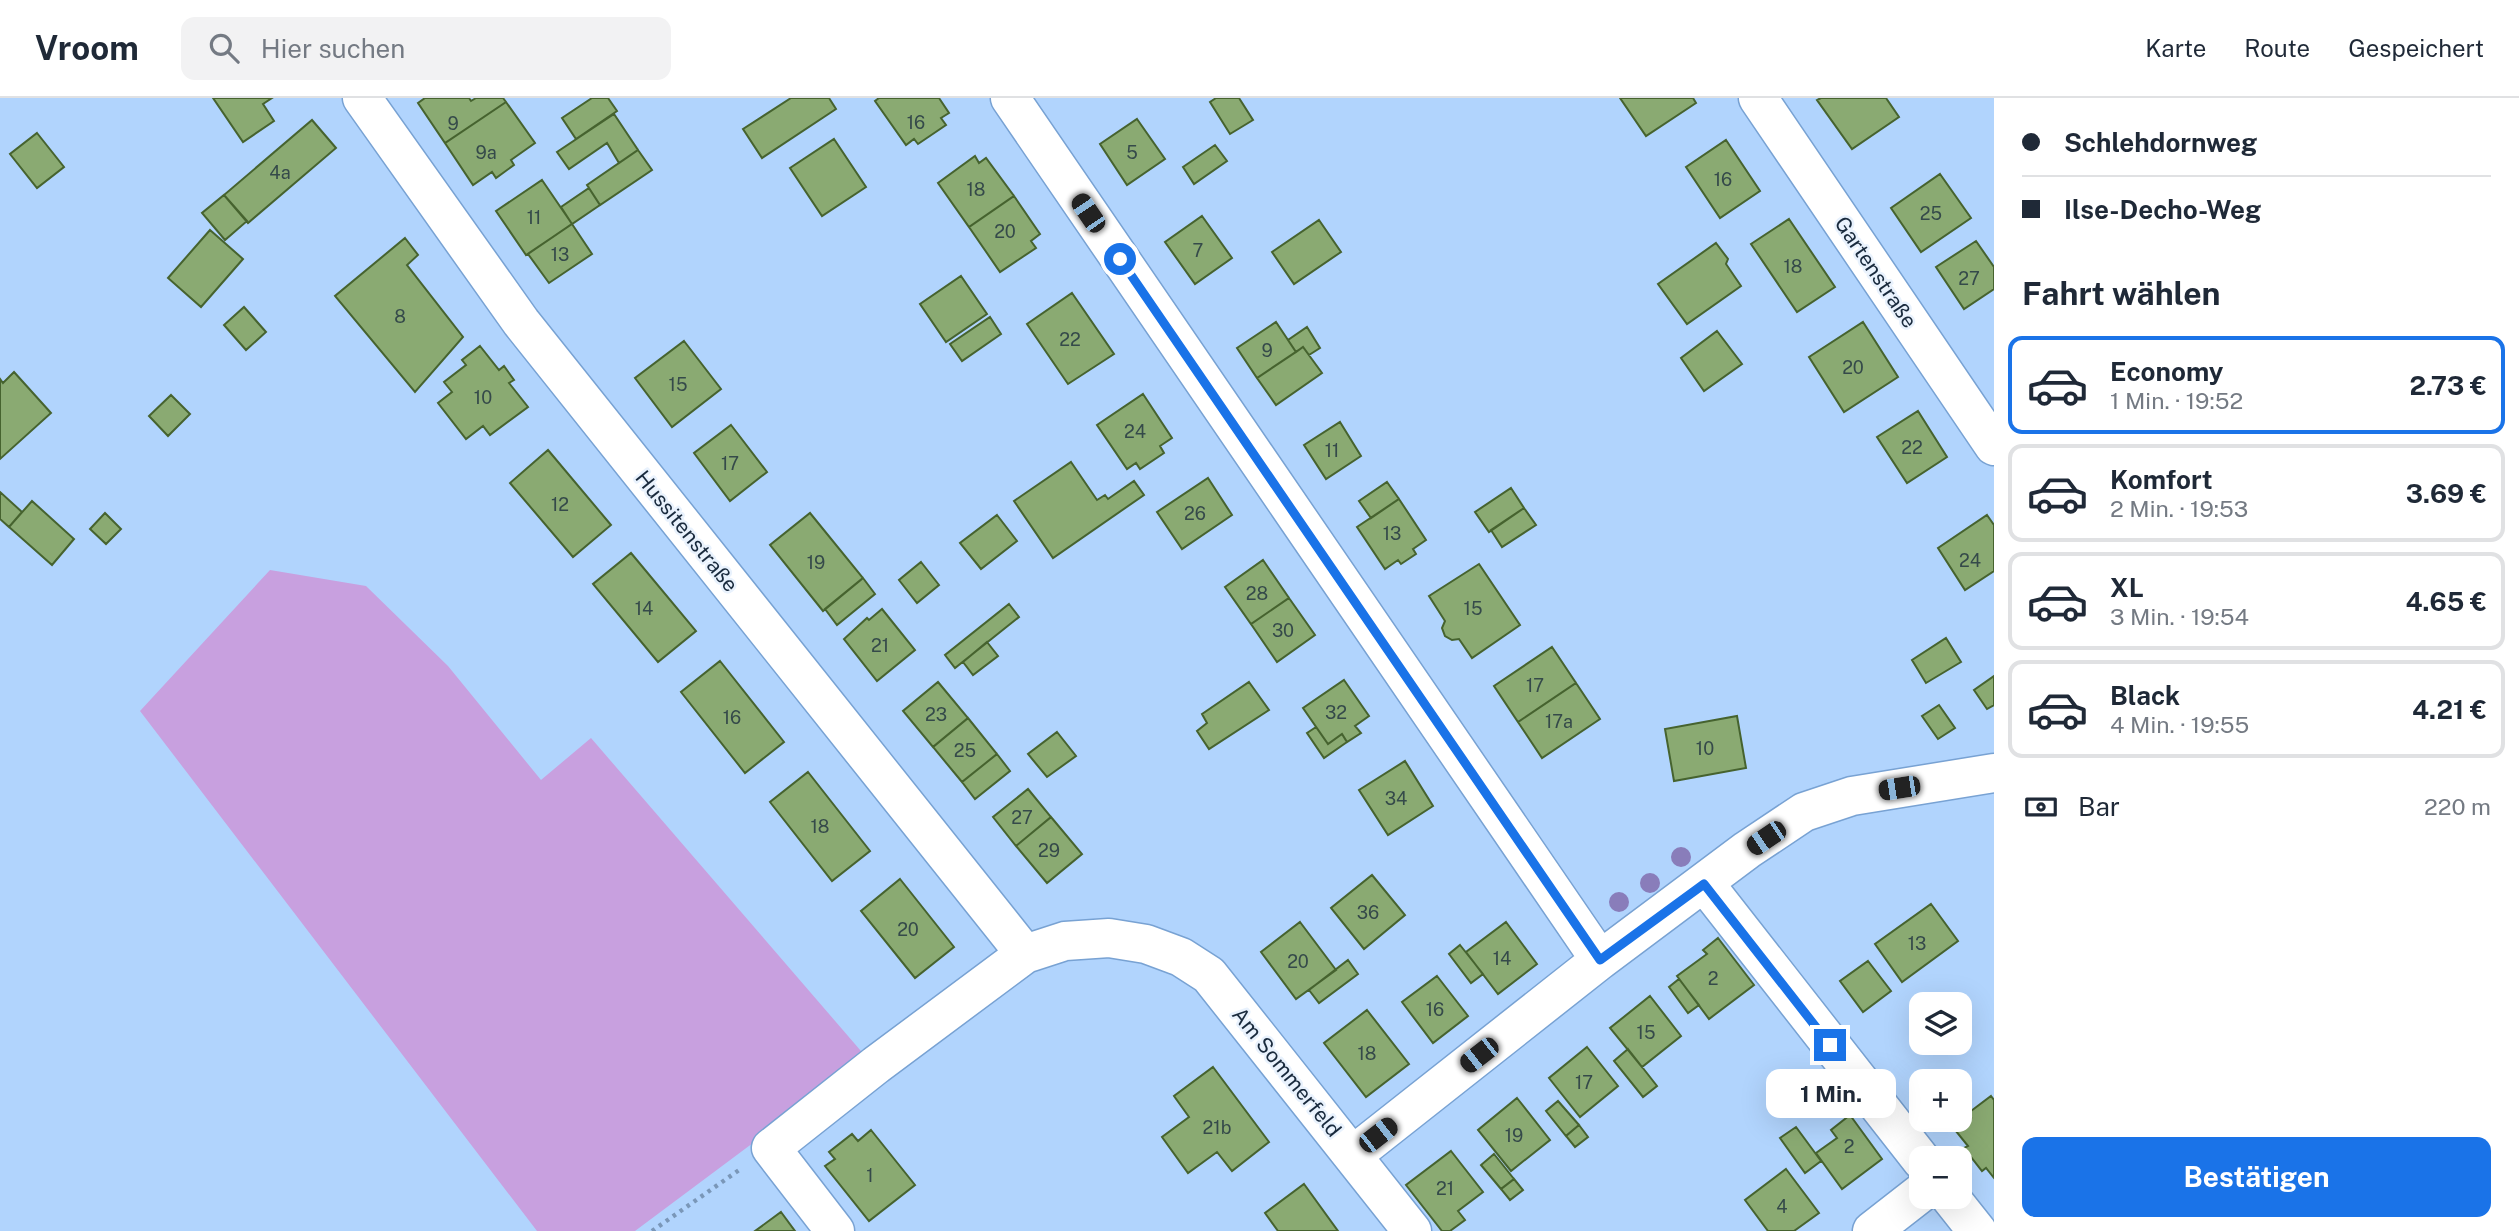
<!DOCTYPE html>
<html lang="de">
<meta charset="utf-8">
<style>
:root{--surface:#fff;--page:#f2f2f3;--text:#1f2937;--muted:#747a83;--line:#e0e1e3;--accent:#1a73e8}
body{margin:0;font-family:"Public Sans",sans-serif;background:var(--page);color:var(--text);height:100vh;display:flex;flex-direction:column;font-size:26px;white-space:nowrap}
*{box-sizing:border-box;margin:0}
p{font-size:23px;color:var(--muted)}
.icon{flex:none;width:38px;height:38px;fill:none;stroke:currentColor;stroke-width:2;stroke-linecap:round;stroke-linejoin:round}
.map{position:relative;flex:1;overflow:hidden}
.drawer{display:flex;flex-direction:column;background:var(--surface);width:525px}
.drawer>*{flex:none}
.hud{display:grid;align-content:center;height:154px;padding:0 28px;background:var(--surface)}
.buttons{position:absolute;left:1909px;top:894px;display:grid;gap:14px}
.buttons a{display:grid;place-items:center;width:63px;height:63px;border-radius:14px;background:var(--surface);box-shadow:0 7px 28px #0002;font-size:35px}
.end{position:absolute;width:32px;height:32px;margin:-16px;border:9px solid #1a73e8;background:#fff;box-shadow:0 0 0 4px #fff}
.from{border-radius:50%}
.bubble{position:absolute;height:49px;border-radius:14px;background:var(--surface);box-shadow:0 7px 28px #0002;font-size:23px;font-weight:700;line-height:49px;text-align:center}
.car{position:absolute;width:21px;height:42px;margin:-21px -10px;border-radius:9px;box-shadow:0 0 5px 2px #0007;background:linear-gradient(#222 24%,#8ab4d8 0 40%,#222 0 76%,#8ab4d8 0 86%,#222 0)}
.hud b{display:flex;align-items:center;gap:24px;height:66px;font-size:26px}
.hud b+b{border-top:2px solid var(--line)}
.hud i{width:18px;height:18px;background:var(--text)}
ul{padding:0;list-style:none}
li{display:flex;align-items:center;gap:21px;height:98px;margin:0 14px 10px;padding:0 14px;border:4px solid var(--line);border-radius:14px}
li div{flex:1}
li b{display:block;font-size:26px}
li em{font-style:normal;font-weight:700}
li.current{border-color:var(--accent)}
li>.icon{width:63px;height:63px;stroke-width:1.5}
h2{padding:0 28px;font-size:32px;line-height:84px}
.pay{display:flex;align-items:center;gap:18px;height:77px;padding:0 28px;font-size:26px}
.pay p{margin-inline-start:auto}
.primary-button{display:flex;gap:14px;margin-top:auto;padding:14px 28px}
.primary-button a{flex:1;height:80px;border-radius:14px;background:var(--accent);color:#fff;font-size:28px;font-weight:700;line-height:80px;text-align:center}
header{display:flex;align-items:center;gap:42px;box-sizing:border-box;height:98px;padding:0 35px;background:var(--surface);border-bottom:2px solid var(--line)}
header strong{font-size:33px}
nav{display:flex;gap:38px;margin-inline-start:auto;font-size:24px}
.search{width:490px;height:63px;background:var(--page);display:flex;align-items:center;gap:18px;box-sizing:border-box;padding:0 24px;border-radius:14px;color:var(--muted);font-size:26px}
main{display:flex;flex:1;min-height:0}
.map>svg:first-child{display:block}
.green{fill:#c8a0df}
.building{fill:#8aaa72;stroke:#46632f;stroke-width:2}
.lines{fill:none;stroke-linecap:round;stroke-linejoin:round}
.street-casing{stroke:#78a2d3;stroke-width:41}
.path{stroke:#7a97b8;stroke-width:4.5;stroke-dasharray:3.5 5;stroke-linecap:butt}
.street{stroke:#fff;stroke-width:38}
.tree{fill:#897dba}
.route{stroke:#1a73e8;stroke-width:9}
.labels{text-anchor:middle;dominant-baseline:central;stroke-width:5;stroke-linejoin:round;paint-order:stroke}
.number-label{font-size:18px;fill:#354a4a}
.street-label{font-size:21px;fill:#192a3d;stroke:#e9f2fd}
</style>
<header>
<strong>Vroom</strong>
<div class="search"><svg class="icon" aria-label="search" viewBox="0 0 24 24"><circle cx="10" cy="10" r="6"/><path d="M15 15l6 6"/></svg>Hier suchen</div>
<nav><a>Karte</a><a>Route</a><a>Gespeichert</a></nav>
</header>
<main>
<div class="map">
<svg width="1994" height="1133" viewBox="0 0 1994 1133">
<rect width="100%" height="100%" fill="#b1d4fd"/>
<path class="green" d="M270 472 366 488 448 568 541 682 591 640 867 960 635 1133H537L140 613Z"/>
<path class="building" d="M213 0H272L263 6 274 23 243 44Z
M425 0H469L471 3 476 0H503L506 4 445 45 418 5Z
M592 0H608L617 13 576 41 562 20Z
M791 0H829L836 11 762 60 743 31Z
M879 0H939L949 15 941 20 946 27 918 46 914 41 906 47 875 3Z
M1216 0H1239L1253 22 1230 36 1210 4Z
M1620 0H1693L1696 5 1646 38Z
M1821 0H1886L1899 19 1852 51 1817 2Z
M506 4 535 45 511 62 514 67 496 80 492 74 473 87 445 45Z
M614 16 638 52 619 65 607 45 569 71 557 54Z
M1137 21 1165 61 1127 87 1100 46Z
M312 22 336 50 248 125 224 97Z
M37 35 64 69 37 90 10 56Z
M834 41 866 89 822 118 790 70Z
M1726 42 1760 93 1720 120 1686 69Z
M1215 47 1227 63 1194 86 1183 69Z
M638 52 652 72 600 107 587 87Z
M975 58 979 65 986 60 1014 98 969 129 938 85Z
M1940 76 1971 120 1921 154 1891 110Z
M542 82 572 126 526 157 496 113Z
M589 90 600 107 572 126 561 109Z
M224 97 247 123 225 142 202 115Z
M1014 98 1040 136 1031 143 1036 150 1000 174 969 129Z
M1202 118 1232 160 1195 186 1165 144Z
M1789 121 1835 189 1797 214 1751 146Z
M1319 122 1341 154 1294 186 1272 154Z
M572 126 592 156 549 185 528 156Z
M210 132 243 161 201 209 168 180Z
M405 140 418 157 407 167 463 239 415 294 335 198Z
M1976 143 1994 169V191L1964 211 1936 169Z
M1716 145 1728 161 1726 166 1741 188 1687 226 1658 186Z
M961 178 987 216 946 244 920 206Z
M1072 195 1114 256 1068 286 1027 226Z
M244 209 266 234 246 252 224 227Z
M990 219 1001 236 962 263 950 246Z
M1276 224 1296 254 1257 280 1237 250Z
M1863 224 1898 279 1844 314 1809 259Z
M1307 229 1320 250 1309 257 1303 249 1296 254 1288 242Z
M1717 233 1742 266 1704 293 1681 260Z
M684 243 721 291 672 329 635 280Z
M480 248 499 272 504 268 514 282 509 285 528 309 490 337 483 328 466 341 438 305 452 294 444 284 466 267 462 262Z
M1303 249 1322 275 1276 307 1257 280Z
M14 274 51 315 0 361V281L3 285Z
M1143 296 1172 340 1160 348 1164 355 1140 371 1136 365 1127 371 1097 327Z
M171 297 190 316 168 338 149 318Z
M1918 313 1947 359 1907 385 1877 339Z
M1340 324 1361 358 1326 381 1304 347Z
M731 327 767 374 730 403 694 355Z
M548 352 611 427 573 459 510 385Z
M1071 364 1097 402 1105 397 1108 401 1134 383 1144 397 1053 460 1014 403Z
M1208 380 1232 417 1182 451 1157 414Z
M1387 384 1399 401 1371 420 1359 403Z
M1511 390 1524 410 1489 434 1475 414Z
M0 394 22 414 9 429 0 421Z
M1399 401 1426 442 1413 451 1416 456 1401 466 1398 462 1385 471 1357 429Z
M32 403 74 441 52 467 9 429Z
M1524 410 1536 427 1502 449 1491 432Z
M105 415 121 431 106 446 90 431Z
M810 415 863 480 823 513 770 447Z
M997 417 1017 443 981 471 960 445Z
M1987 417 1994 427V473L1965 492 1938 450Z
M631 455 696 533 658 564 593 486Z
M1263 462 1289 500 1251 526 1225 489Z
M921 464 939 487 917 505 899 482Z
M1479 466 1520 527 1472 560 1459 541 1452 542 1445 538 1442 530 1445 523 1429 498Z
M863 480 875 496 837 527 825 511Z
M1289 500 1315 537 1277 564 1251 526Z
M1009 506 1019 519 955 570 945 557Z
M882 511 915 552 877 583 844 541 867 520 869 522Z
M1946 540 1961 564 1926 585 1912 562Z
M987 544 998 558 973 577 963 564Z
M1552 549 1576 585 1518 624 1494 588Z
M720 563 784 644 745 675 681 594Z
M1994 578V607L1987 611 1974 592Z
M1344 582 1369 618 1355 628 1361 635 1347 644 1342 636 1328 646 1303 610Z
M938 584 968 620 933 649 903 613Z
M1249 584 1269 612 1209 651 1197 633 1207 625 1202 616Z
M1576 585 1600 621 1542 660 1518 624Z
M1939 607 1955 630 1938 641 1922 618Z
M1737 618 1746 670 1674 683 1665 631Z
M968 620 997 656 962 684 933 649Z
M1316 629 1328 646 1342 636 1347 644 1324 660 1307 635Z
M1057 634 1076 658 1047 679 1028 656Z
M997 656 1010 673 975 701 962 684Z
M1405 663 1433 708 1388 737 1359 692Z
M808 674 870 753 832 783 770 704Z
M1028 691 1051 719 1016 748 993 719Z
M1051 719 1082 756 1047 785 1016 748Z
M1372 777 1405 817 1364 851 1331 810Z
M900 781 954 849 915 880 861 813Z
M1931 806 1958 843 1902 884 1875 846Z
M1300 824 1336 872 1296 901 1261 854Z
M1506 824 1537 866 1498 896 1466 854Z
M1718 840 1754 887 1709 921 1677 878 1707 856 1703 852Z
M1460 847 1483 876 1471 885 1449 856Z
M1348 862 1358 876 1319 905 1309 892Z
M1868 863 1891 893 1863 914 1840 883Z
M1437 878 1468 918 1433 945 1402 904Z
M1679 881 1699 907 1688 915 1669 889Z
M1650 898 1681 938 1642 969 1610 930Z
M1367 912 1409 966 1366 999 1324 945Z
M1587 949 1618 988 1580 1019 1549 980Z
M1628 951 1657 988 1643 999 1614 963Z
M1213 969 1269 1044 1232 1073 1217 1054 1188 1075 1162 1039 1189 1019 1174 998Z
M1991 998 1994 1002V1080L1986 1070 1982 1073 1964 1050 1968 1048 1955 1032 1971 1020 1967 1016Z
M1517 1000 1550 1042 1511 1073 1478 1032Z
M1558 1003 1579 1027 1566 1038 1546 1013Z
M1850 1017 1882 1061 1842 1091 1816 1055 1837 1040 1831 1032Z
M1579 1027 1588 1039 1575 1049 1566 1038Z
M1796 1029 1821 1063 1805 1075 1780 1040Z
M871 1032 915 1087 869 1123 825 1068 835 1061 829 1054 852 1036 858 1043Z
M1451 1053 1483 1094 1458 1113 1465 1122 1450 1133H1442L1406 1087Z
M1494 1056 1514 1081 1501 1091 1481 1067Z
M1786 1071 1819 1115 1794 1133H1768L1745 1102Z
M1514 1081 1523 1092 1510 1102 1501 1091Z
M1304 1086 1338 1133H1278L1265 1115Z
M781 1114 795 1133H755Z"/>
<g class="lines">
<g class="street-casing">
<path id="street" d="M362 0 521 224 1025 856
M1010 0 1600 862
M1758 0 1994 348
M1705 786 1922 1063
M1353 1057 1600 862 1747 752 1804 714 1852 698 1994 675
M1950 1099 1977 1133
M835 1133 771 1050 876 967 1025 856 1065 843 1109 840 1146 846 1181 859 1209 877 1412 1133
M1872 1133 1922 1094"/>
</g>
<path class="path" d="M652 1133 742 1070"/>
<use href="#street" class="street"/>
</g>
<g class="tree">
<circle cx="1681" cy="759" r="10"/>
<circle cx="1650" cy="785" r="10"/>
<circle cx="1619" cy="804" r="10"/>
</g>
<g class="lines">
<path class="route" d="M1120 161 1600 862 1704 786 1830 947"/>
</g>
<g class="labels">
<g class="number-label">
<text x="916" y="24">16</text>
<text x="453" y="25">9</text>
<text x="486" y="54">9a</text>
<text x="1132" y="54">5</text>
<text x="280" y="74">4a</text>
<text x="1723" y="81">16</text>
<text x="976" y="91">18</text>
<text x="1931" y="115">25</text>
<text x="534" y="119">11</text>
<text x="1005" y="133">20</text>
<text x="1198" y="152">7</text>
<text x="560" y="156">13</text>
<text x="1793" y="168">18</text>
<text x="1969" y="180">27</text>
<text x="400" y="218">8</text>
<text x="1070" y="241">22</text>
<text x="1267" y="252">9</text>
<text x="1853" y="269">20</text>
<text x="678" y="286">15</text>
<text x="483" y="299">10</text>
<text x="1135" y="333">24</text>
<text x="1912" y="349">22</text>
<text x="1332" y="352">11</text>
<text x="730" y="365">17</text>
<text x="560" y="406">12</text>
<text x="1195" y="415">26</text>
<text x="1392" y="435">13</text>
<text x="1970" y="462">24</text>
<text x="816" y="464">19</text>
<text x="1257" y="495">28</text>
<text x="644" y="510">14</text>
<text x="1473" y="510">15</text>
<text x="1283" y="532">30</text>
<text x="880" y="547">21</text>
<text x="1535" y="587">17</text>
<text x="1336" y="614">32</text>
<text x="936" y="616">23</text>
<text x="732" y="619">16</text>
<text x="1559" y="623">17a</text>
<text x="1705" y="650">10</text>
<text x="965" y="652">25</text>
<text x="1396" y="700">34</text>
<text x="1022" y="719">27</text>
<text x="820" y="728">18</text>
<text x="1049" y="752">29</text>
<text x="1368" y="814">36</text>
<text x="908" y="831">20</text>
<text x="1917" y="845">13</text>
<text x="1502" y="860">14</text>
<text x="1298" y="863">20</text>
<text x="1713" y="880">2</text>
<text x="1435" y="911">16</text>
<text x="1646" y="934">15</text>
<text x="1367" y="955">18</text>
<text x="1584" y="984">17</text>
<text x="1217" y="1029">21b</text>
<text x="1514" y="1037">19</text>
<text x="1849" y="1048">2</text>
<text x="870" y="1077">1</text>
<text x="1445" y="1090">21</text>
<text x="1782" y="1108">4</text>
</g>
<g class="street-label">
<text transform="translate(1876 174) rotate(56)">Gartenstraße</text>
<text transform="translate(687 433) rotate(51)">Hussitenstraße</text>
<text transform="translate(1287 974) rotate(51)">Am Sommerfeld</text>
</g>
</g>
</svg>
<div class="buttons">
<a><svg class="icon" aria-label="layers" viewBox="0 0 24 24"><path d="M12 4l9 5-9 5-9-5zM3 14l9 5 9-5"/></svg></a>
<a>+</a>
<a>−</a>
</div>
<i class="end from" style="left:1120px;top:161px"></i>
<i class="end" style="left:1830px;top:947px"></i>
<div class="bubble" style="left:1766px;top:971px;width:130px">1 Min.</div>
<i class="car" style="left:1088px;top:115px;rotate:326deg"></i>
<i class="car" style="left:1899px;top:690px;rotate:261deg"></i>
<i class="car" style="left:1766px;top:740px;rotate:236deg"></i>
<i class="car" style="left:1479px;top:957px;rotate:232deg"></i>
<i class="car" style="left:1378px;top:1037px;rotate:52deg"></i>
</div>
<section class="drawer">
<div class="hud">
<b><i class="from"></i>Schlehdornweg</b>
<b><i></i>Ilse-Decho-Weg</b>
</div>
<h2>Fahrt wählen</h2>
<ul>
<li class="current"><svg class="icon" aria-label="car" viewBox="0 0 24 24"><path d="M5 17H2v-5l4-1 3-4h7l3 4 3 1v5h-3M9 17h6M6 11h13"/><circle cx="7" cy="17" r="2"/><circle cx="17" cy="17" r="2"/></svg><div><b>Economy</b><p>1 Min. · 19:52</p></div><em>2.73 €</em></li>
<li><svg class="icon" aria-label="car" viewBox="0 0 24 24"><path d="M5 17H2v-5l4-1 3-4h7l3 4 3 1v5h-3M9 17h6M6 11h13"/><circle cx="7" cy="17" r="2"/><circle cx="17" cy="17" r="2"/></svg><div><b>Komfort</b><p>2 Min. · 19:53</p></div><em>3.69 €</em></li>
<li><svg class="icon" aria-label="car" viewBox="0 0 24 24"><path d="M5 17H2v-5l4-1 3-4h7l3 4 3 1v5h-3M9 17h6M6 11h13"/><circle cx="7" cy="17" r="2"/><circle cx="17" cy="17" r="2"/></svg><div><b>XL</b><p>3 Min. · 19:54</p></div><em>4.65 €</em></li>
<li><svg class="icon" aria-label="car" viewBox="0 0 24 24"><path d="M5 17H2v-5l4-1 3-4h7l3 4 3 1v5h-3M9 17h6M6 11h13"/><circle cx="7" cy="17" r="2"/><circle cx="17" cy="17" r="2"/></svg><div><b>Black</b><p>4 Min. · 19:55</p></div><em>4.21 €</em></li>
</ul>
<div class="pay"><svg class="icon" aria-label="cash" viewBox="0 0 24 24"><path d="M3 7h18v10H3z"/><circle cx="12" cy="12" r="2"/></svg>Bar<p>220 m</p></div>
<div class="primary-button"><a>Bestätigen</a></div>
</section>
</main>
